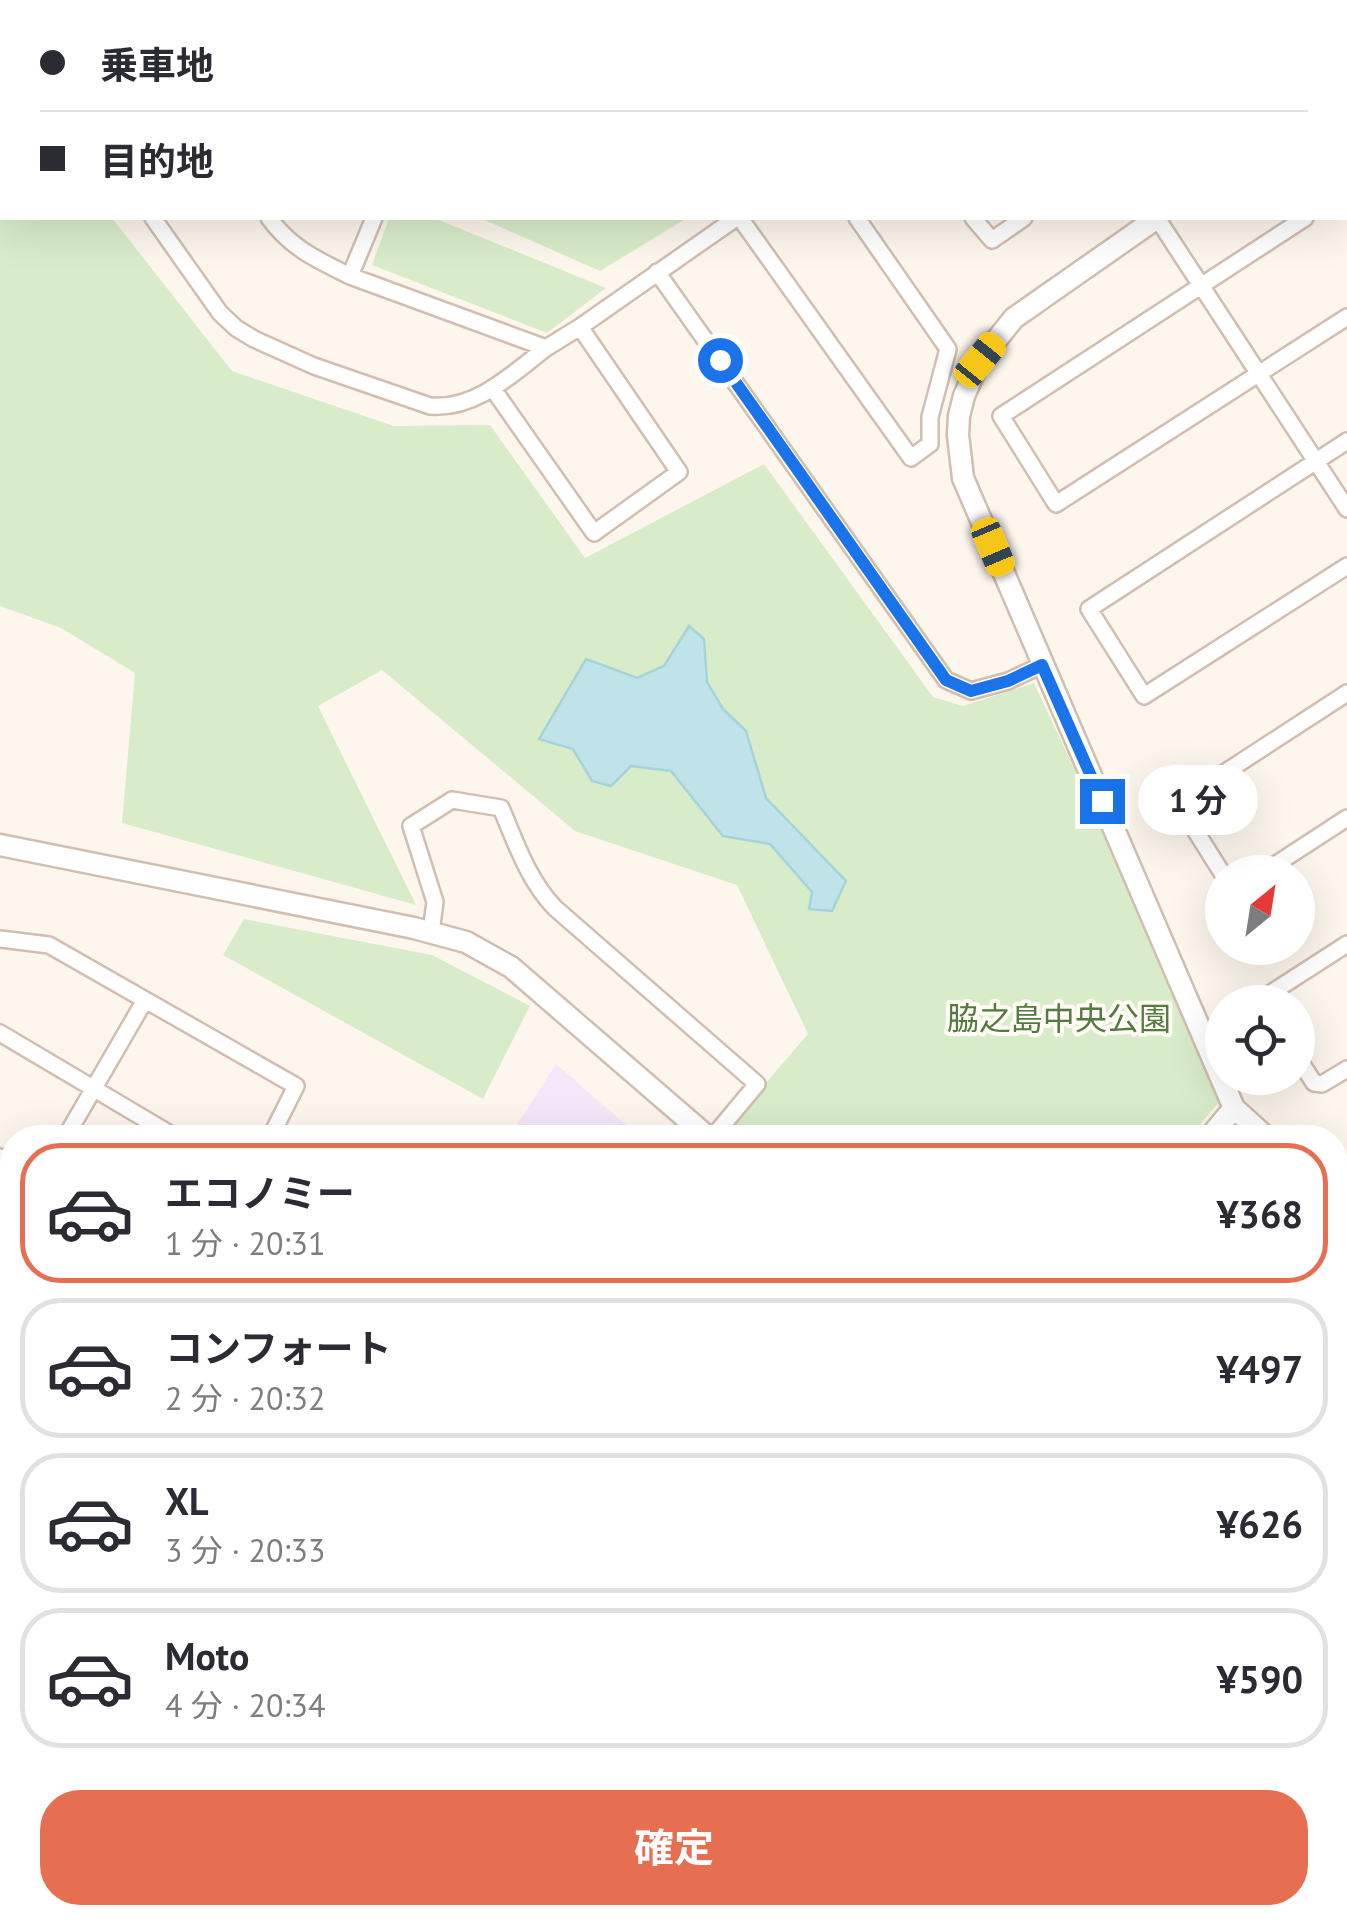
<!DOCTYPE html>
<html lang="ja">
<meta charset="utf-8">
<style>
:root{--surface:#fff;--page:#f7f7f7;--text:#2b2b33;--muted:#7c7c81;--line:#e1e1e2;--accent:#e76f51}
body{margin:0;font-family:"PT Sans","Noto Sans JP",sans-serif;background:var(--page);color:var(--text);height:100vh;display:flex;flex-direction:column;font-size:38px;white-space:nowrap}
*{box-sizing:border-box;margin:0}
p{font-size:32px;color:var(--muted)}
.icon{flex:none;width:55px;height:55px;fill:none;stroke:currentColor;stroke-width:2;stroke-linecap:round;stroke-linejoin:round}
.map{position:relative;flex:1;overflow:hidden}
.drawer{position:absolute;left:0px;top:1125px;width:1348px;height:800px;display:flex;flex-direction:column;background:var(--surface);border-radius:40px 40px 0 0;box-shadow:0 10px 40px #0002}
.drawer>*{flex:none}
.top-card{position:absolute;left:0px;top:0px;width:1348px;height:220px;box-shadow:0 10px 40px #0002;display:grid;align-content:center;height:220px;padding:0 40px;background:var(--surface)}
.needle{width:65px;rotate:30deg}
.controls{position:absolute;left:1205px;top:855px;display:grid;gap:20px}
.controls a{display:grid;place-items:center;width:110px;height:110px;border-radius:50%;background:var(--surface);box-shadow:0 10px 40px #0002;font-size:50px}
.end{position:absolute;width:45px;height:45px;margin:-22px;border:12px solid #1a73e8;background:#fff;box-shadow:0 0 0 5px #fff}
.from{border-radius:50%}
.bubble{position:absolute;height:70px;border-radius:35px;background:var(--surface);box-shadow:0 10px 40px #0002;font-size:32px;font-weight:700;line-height:70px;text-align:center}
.car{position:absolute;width:30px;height:60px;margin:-30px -15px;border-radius:12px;box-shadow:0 0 8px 2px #0007;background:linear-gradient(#f5c518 24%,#345 0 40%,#f5c518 0 76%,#345 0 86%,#f5c518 0)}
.top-card b{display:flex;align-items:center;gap:35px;height:95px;font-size:38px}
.top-card b+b{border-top:2px solid var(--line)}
.top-card i{width:25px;height:25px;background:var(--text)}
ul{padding:18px 0 0;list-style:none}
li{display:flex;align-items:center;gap:30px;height:140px;margin:0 20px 15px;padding:0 20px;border:5px solid var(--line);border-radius:40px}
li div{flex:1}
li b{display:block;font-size:38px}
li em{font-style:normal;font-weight:700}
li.current{border-color:var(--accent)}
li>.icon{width:90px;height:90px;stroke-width:1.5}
.button{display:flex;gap:20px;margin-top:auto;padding:20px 40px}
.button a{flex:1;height:115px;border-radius:40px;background:var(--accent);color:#fff;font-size:40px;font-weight:700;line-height:115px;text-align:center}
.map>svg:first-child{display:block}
.education{fill:#f3e8fa}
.green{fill:#d8ecc9}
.water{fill:#bfe3e8;stroke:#a5d3da;stroke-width:2.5}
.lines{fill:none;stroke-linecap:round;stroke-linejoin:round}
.minor-casing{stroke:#d1beb0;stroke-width:20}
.tertiary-casing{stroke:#d1beb0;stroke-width:25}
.minor{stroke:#fff;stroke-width:15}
.tertiary{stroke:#fff;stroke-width:20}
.route{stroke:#1a73e8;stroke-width:12}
.labels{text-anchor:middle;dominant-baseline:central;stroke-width:8;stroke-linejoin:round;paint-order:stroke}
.park-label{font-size:32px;fill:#537a41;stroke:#fffaf3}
</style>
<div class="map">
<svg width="1347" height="1925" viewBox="0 0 1347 1925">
<rect width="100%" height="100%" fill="#fdf6ec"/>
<path class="education" d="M556 1064 640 1137H509Z"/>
<path class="green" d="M41 0H650L652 2H39Z
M2 55V218H112L232 371 394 426 490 425 585 558 764 464 933 697 963 706 1034 683 1222 1084 1221 1100 1189 1137H740L728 1127 808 1034 737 885 575 831 382 670 318 706 416 905 122 823 135 673 61 628 0 606V58Z
M389 218H434L606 288 547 333 372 265Z
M480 218H687L600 271Z
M244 919 432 955 530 1006 483 1099 223 955Z
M11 1870 12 1912 72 1913 90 1925H0V1877Z"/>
<path class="water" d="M689 626 704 639 707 682 723 709 746 731 766 798 846 881 832 911 809 909 812 892 770 844 723 836 671 771 631 766 611 786 592 781 573 749 539 739 586 659 637 678 664 666Z"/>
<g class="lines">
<g class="minor-casing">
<path id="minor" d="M704 0 706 2
M820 0 822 2
M937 0 939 2
M1166 0 1168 2
M1282 0 1284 2
M1041 2 1045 0
M1331 2 1335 0
M1345 192 1347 191
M153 218 220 313 236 328 254 339 314 366 430 406C476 410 512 374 546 348L350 276 374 218
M269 218C292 249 316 259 350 276
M740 218 911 458 930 444V417L948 349 857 218
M973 218 992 240 1024 218
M1157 218 1347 509
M1305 218 1001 416 1056 504 1347 317
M657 272 946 680 971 691 1008 681 1042 665
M546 348 580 327 736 218
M493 389 594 533 679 472 580 327
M1347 441 1089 609 1144 696 1347 566
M1264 872 1347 818
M1222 873 1178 803 1347 693
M431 932 435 902 411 826 452 800 501 808C516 843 528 880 555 908L757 1084 712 1138
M0 939 49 945 296 1086 270 1138
M1261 1002 1260 1000 1347 944
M0 1033 177 1138
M1298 1058 1314 1083 1322 1084 1347 1069
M65 1138 145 1000
M0 1157 12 1164
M0 1249 12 1228
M0 1278 12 1285
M0 1402 12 1410
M0 1525 12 1533
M0 1649 12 1657
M272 1912 294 1925
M487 1912 509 1925
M696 1912 717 1925
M1305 1912 1313 1925
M454 1925 461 1912
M840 1925 847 1912
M1007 1925 1027 1912
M1204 1925 1223 1912"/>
</g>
<g class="tertiary-casing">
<path id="tertiary" d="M1345 90 1347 89
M1157 218 1014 318 980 360 964 396 959 416 958 435 963 478 1234 1108 1267 1138
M0 845 414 928 466 942 511 967 709 1138
M1209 1138 1234 1108
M1335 1197 1347 1207
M1335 1416 1347 1427
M1335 1446 1347 1457
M1335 1686 1347 1696
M0 1831 12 1845
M98 1912 118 1925"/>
</g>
<use href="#minor" class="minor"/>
<use href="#tertiary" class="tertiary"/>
</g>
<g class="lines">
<path class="route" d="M720 360 946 680 971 691 1008 681 1042 665 1102 801"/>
</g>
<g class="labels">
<g class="park-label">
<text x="1059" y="1018">脇之島中央公園</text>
</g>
</g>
</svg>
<div class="controls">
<a><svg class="needle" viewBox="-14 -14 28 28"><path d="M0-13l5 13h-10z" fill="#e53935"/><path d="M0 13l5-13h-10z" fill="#7c7c81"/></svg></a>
<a><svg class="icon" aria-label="locate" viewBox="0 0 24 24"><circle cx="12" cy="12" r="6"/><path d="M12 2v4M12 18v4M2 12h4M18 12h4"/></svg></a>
</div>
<i class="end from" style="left:720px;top:360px"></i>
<i class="end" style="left:1102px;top:801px"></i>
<div class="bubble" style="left:1138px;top:765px;width:120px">1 分</div>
<i class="car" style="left:980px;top:360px;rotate:39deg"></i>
<i class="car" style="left:993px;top:547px;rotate:157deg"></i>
<div class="top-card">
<b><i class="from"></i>乗車地</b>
<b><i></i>目的地</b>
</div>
<section class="drawer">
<ul>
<li class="current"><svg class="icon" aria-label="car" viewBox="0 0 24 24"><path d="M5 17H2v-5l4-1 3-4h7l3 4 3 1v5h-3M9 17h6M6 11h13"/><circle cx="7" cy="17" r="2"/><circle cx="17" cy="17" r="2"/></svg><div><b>エコノミー</b><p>1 分 · 20:31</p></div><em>¥368</em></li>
<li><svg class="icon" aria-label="car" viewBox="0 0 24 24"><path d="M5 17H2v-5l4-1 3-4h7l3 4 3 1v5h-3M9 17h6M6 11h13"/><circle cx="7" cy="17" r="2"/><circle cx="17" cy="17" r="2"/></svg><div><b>コンフォート</b><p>2 分 · 20:32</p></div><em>¥497</em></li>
<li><svg class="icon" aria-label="car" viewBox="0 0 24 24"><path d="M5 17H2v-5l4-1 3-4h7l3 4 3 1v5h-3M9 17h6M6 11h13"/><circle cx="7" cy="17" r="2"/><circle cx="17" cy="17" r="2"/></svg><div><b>XL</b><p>3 分 · 20:33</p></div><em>¥626</em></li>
<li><svg class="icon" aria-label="car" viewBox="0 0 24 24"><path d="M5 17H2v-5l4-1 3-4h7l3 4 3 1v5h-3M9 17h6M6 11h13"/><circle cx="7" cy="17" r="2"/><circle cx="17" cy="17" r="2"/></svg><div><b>Moto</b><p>4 分 · 20:34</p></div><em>¥590</em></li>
</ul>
<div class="button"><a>確定</a></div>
</section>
</div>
